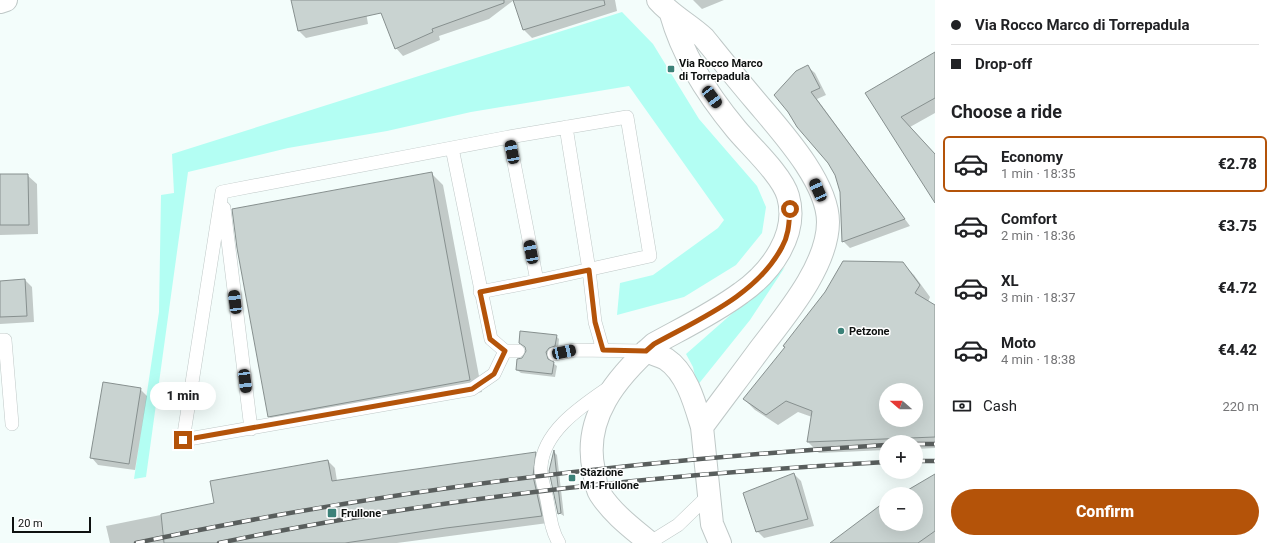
<!DOCTYPE html>
<meta charset="utf-8">
<style>
:root{--surface:#fff;--page:#f2f2f2;--text:#202124;--muted:#757577;--line:#e0e0e0;--accent:#b45309}
body{margin:0;font-family:Roboto,sans-serif;background:var(--page);color:var(--text);height:100vh;display:flex;flex-direction:column;font-size:15px;white-space:nowrap}
*{box-sizing:border-box;margin:0}
p{font-size:13px;color:var(--muted)}
.icon{flex:none;width:22px;height:22px;fill:none;stroke:currentColor;stroke-width:2;stroke-linecap:round;stroke-linejoin:round}
.map{position:relative;flex:1;overflow:hidden}
.panel{display:flex;flex-direction:column;background:var(--surface);width:340px}
.panel>*{flex:none}
.hud{display:grid;align-content:center;height:88px;padding:0 16px;background:var(--surface)}
.needle{width:26px;rotate:290deg}
.tools{position:absolute;left:879px;top:383px;display:grid;gap:8px}
.tools a{display:grid;place-items:center;width:44px;height:44px;border-radius:50%;background:var(--surface);box-shadow:0 4px 16px #0002;font-size:20px}
.scale{position:absolute;left:12px;bottom:10px;width:79px;box-sizing:border-box;padding-left:4px;border:2px solid #0e1110;border-top:0;font-size:11px;line-height:14px;white-space:nowrap;color:#0e1110;-webkit-text-stroke:3px #fff;paint-order:stroke}
.end{position:absolute;width:18px;height:18px;margin:-9px;border:5px solid #b45309;background:#fff;box-shadow:0 0 0 2px #fff}
.from{border-radius:50%}
.bubble{position:absolute;height:28px;border-radius:14px;background:var(--surface);box-shadow:0 4px 16px #0002;font-size:13px;font-weight:800;line-height:28px;text-align:center}
.car{position:absolute;width:12px;height:24px;margin:-12px -6px;border-radius:5px;box-shadow:0 0 3px 1px #0007;background:linear-gradient(#222 24%,#8ab4d8 0 40%,#222 0 76%,#8ab4d8 0 86%,#222 0)}
.hud b{display:flex;align-items:center;gap:14px;height:38px;font-size:15px}
.hud b+b{border-top:1px solid var(--line)}
.hud i{width:10px;height:10px;background:var(--text)}
ul{padding:0;list-style:none}
li{display:flex;align-items:center;gap:12px;height:56px;margin:0 8px 6px;padding:0 8px;border:2px solid transparent;border-radius:6px}
li div{flex:1}
li b{display:block;font-size:15px}
li em{font-style:normal;font-weight:800}
li.active{border-color:var(--accent)}
li>.icon{width:36px;height:36px;stroke-width:1.5}
h2{padding:0 16px;font-size:18px;line-height:48px}
.pay{display:flex;align-items:center;gap:10px;height:44px;padding:0 16px;font-size:15px}
.pay p{margin-inline-start:auto}
.cta{display:flex;gap:8px;margin-top:auto;padding:8px 16px}
.cta a{flex:1;height:46px;border-radius:24px;background:var(--accent);color:#fff;font-size:16px;font-weight:800;line-height:46px;text-align:center}
main{display:flex;flex:1;min-height:0}
.map>svg:first-child{display:block}
.green{fill:#b3fef3}
.shadow{fill:#0003;fill-rule:evenodd}
.building{fill:#c9d3d1;stroke:#87908f;fill-rule:evenodd}
.lines{fill:none;stroke-linecap:round;stroke-linejoin:round}
.lane-casing{stroke:#bfc8c7;stroke-width:14}
.secondary-casing{stroke:#bfc8c7;stroke-width:24}
.lane{stroke:#fff;stroke-width:13}
.secondary{stroke:#fff;stroke-width:22}
.rail-casing{stroke:#595e5d;stroke-width:4.5}
.rail{stroke:#fff;stroke-width:3;stroke-dasharray:9;stroke-linecap:butt}
.route{stroke:#b45309;stroke-width:5}
.poi-dot{fill:#3b8178;stroke:#fff;stroke-width:1.5}
.labels{text-anchor:middle;dominant-baseline:central;stroke-width:3;stroke-linejoin:round;paint-order:stroke}
.poi-label{font-size:11px;font-weight:bold;fill:#0e1110;stroke:#fff;text-anchor:start}
</style>
<main>
<div class="map">
<svg width="935" height="543" viewBox="0 0 935 543">
<rect width="100%" height="100%" fill="#f3fdfb"/>
<path class="green" d="M622 12 653 44 699 119 757 186 766 207 762 233 736 265 684 297 617 315 620 283 653 275 718 228 724 220 629 86 471 112 387 131 288 148 188 172 146 477 134 479 159 312 161 195 174 193 172 154Z
M785 267 750 320 697 386 693 367 686 354Z"/>
<path class="shadow" d="M292 0H364L368 24 306 38 299 31Z
M381 0H615L617 11 532 38 524 30 514 0 489 19 439 36 440 40 403 56 396 48Z
M693 0H724L702 9Z
M935 57V113L910 127 935 154V201L866 94Z
M808 67 815 73 826 95 817 99 910 226 850 248 843 241 841 192 836 174 829 163 798 127Z
M431 173 443 185 482 392 281 428 269 416Z
M0 175H27L37 184 38 234 0 235Z
M902 263 914 275 930 297 928 302 935 306V448L916 449V442H886V450L819 453 808 442 812 417 798 412 778 425 755 410 744 399ZM886 390H916V420H886Z
M25 280 32 287 34 322 0 324V282Z
M556 336 559 339 558 349 549 355 550 361 557 366 555 377 521 373 517 370 527 352 526 348 520 343Z
M140 389 147 396 135 470 98 465 92 458Z
M554 452 557 455 564 516 559 513 550 474Z
M535 453 542 460 548 523 397 543H110L106 526 215 504 328 461 335 468 337 481Z
M794 474 801 481 814 526 764 538 757 531Z
M935 481V543H832L886 502V524H916V494H903Z"/>
<path class="building" d="M291 0H504V3L432 29 433 32 395 49 381 13 298 31Z
M513 0H604L605 5 523 30Z
M935 52V98L901 117 935 154V203L865 93Z
M808 65 820 88 811 92 905 219 842 242 840 192 835 175 828 163 797 127 788 112 774 95 796 71Z
M432 172 470 380 268 417 237 248 232 209Z
M0 174H28L29 225H0Z
M843 261 903 262 920 285 915 293 935 305V437L807 442 812 411 786 401 766 415 743 399 785 347 783 346 825 292ZM886 390H916V420H886Z
M25 279 27 316 0 317V281Z
M520 331 557 335 555 346 549 348 546 352 548 359 554 362 552 374 516 370 517 359 522 358 526 351 525 347 519 343Z
M103 382 141 388 129 464 90 458Z
M554 450 561 513 558 514 549 471Z
M536 452 533 476 542 516 446 528 345 543H164L161 514 214 503 210 481 328 460 332 481Z
M794 473 808 519 756 532 743 493Z
M935 474V531L918 543H830L886 501V524H916V494H901Z"/>
<g class="lines">
<g class="lane-casing">
<path id="lane" d="M566 127 589 270 595 322 603 350
M509 137 627 117 650 256 537 281
M452 148 491 339 505 351H518
M224 208 251 429
M480 292 537 281 509 137 222 192 183 440 472 389 494 374 505 351
M0 340H5L12 424
M554 354 575 350 646 351
M559 543C551 530 550 515 547 500 545 489 540 477 541 467 543 431 582 406 608 388
M649 543 678 525 708 496"/>
</g>
<g class="secondary-casing">
<path id="secondary" d="M658 0C672 16 689 24 704 38 721 59 737 79 754 99 779 129 828 181 828 222 828 266 785 316 760 349 741 375 721 401 702 427L712 524 720 543
M0 2 6 0
M646 351C653 354 660 356 666 359 687 373 695 404 702 427
M650 543C632 528 613 514 600 494 596 488 595 478 594 471 582 418 617 377 654 344 683 328 714 313 741 293 771 272 799 234 788 196 782 175 750 146 736 129 707 94 683 57 671 14"/>
</g>
<use href="#lane" class="lane"/>
<use href="#secondary" class="secondary"/>
<g class="rail-casing">
<path id="rail" d="M916 444H935
M916 461H935
M136 543C383 490 634 460 886 445
M219 543C438 497 663 474 886 462"/>
</g>
<use href="#rail" class="rail"/>
</g>
<g class="lines">
<path class="route" d="M183 440 472 389 494 374 505 351 490 339 480 292 589 270 595 322 603 350 646 351 654 344C699 319 757 295 782 247 789 235 789 222 790 209"/>
</g>
<g class="poi-dot">
<rect x="667" y="65" width="8" height="8" rx="2"/>
<circle cx="841" cy="331" r="4"/>
<rect x="568" y="474" width="8" height="8" rx="2"/>
<rect x="327" y="508" width="10" height="10" rx="2"/>
</g>
<g class="labels">
<g class="poi-label">
<text x="679" y="63">Via Rocco Marco<tspan x="679" dy="13">di Torrepadula</tspan></text>
<text x="849" y="331">Petzone</text>
<text x="580" y="472">Stazione<tspan x="580" dy="13">M1 Frullone</tspan></text>
<text x="341" y="513">Frullone</text>
</g>
</g>
</svg>
<div class="tools">
<a><svg class="needle" viewBox="-14 -14 28 28"><path d="M0-13l5 13h-10z" fill="#e53935"/><path d="M0 13l5-13h-10z" fill="#757577"/></svg></a>
<a>+</a>
<a>−</a>
</div>
<div class="scale">20 m</div>
<i class="end from" style="left:790px;top:209px"></i>
<i class="end" style="left:183px;top:440px"></i>
<div class="bubble" style="left:150px;top:382px;width:66px">1 min</div>
<i class="car" style="left:712px;top:97px;rotate:143deg"></i>
<i class="car" style="left:512px;top:152px;rotate:349deg"></i>
<i class="car" style="left:818px;top:190px;rotate:336deg"></i>
<i class="car" style="left:531px;top:252px;rotate:349deg"></i>
<i class="car" style="left:235px;top:302px;rotate:353deg"></i>
<i class="car" style="left:564px;top:352px;rotate:78deg"></i>
<i class="car" style="left:245px;top:381px;rotate:173deg"></i>
</div>
<section class="panel">
<div class="hud">
<b><i class="from"></i>Via Rocco Marco di Torrepadula</b>
<b><i></i>Drop-off</b>
</div>
<h2>Choose a ride</h2>
<ul>
<li class="active"><svg class="icon" aria-label="car" viewBox="0 0 24 24"><path d="M5 17H2v-5l4-1 3-4h7l3 4 3 1v5h-3M9 17h6M6 11h13"/><circle cx="7" cy="17" r="2"/><circle cx="17" cy="17" r="2"/></svg><div><b>Economy</b><p>1 min · 18:35</p></div><em>€2.78</em></li>
<li><svg class="icon" aria-label="car" viewBox="0 0 24 24"><path d="M5 17H2v-5l4-1 3-4h7l3 4 3 1v5h-3M9 17h6M6 11h13"/><circle cx="7" cy="17" r="2"/><circle cx="17" cy="17" r="2"/></svg><div><b>Comfort</b><p>2 min · 18:36</p></div><em>€3.75</em></li>
<li><svg class="icon" aria-label="car" viewBox="0 0 24 24"><path d="M5 17H2v-5l4-1 3-4h7l3 4 3 1v5h-3M9 17h6M6 11h13"/><circle cx="7" cy="17" r="2"/><circle cx="17" cy="17" r="2"/></svg><div><b>XL</b><p>3 min · 18:37</p></div><em>€4.72</em></li>
<li><svg class="icon" aria-label="car" viewBox="0 0 24 24"><path d="M5 17H2v-5l4-1 3-4h7l3 4 3 1v5h-3M9 17h6M6 11h13"/><circle cx="7" cy="17" r="2"/><circle cx="17" cy="17" r="2"/></svg><div><b>Moto</b><p>4 min · 18:38</p></div><em>€4.42</em></li>
</ul>
<div class="pay"><svg class="icon" aria-label="cash" viewBox="0 0 24 24"><path d="M3 7h18v10H3z"/><circle cx="12" cy="12" r="2"/></svg>Cash<p>220 m</p></div>
<div class="cta"><a>Confirm</a></div>
</section>
</main>
